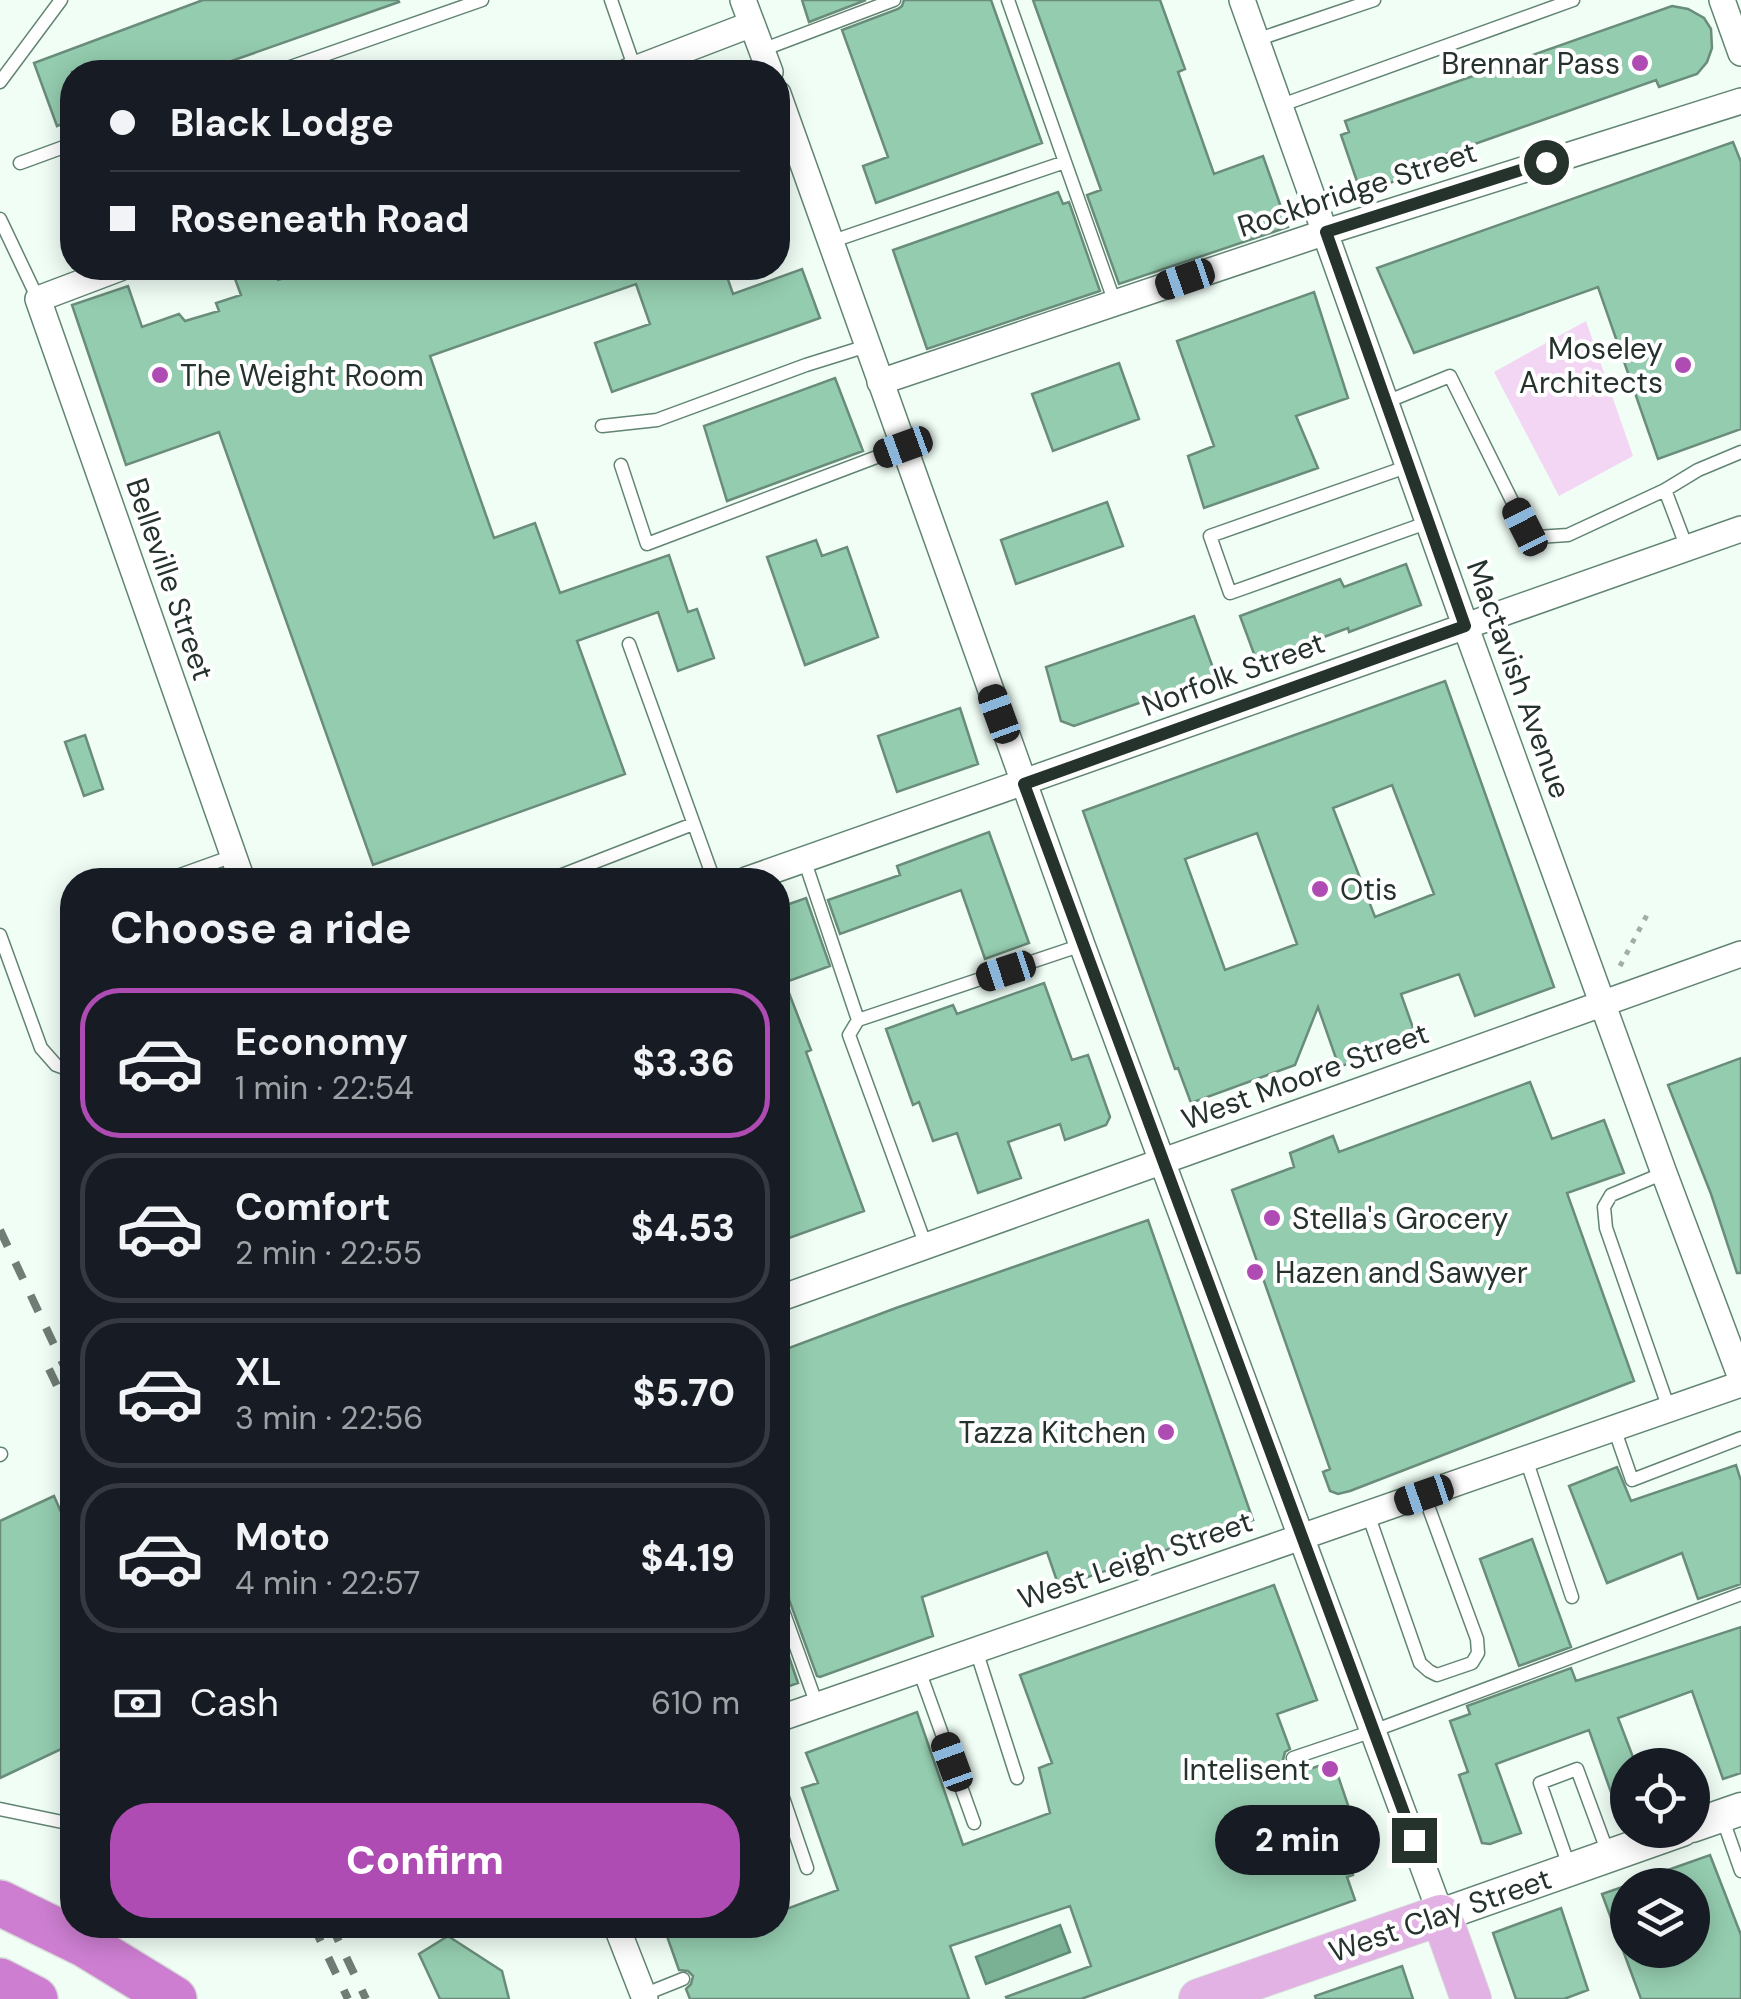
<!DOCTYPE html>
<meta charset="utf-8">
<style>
:root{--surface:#171b24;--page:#20242c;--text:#f1f3f6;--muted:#9ea1a6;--line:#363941;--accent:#ae4cb3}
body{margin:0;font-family:"DM Sans",sans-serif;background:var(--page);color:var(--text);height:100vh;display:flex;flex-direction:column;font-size:38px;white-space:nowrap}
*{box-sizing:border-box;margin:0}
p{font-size:32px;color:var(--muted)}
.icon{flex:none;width:55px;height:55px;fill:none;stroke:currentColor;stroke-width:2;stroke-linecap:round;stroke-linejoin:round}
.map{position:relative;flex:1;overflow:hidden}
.panel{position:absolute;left:60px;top:868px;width:730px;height:1070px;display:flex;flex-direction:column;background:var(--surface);border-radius:40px;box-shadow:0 5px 25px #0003}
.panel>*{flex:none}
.banner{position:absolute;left:60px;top:60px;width:730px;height:220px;border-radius:40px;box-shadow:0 5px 25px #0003;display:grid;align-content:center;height:220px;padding:0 50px;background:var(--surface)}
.tools{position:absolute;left:1610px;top:1748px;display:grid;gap:20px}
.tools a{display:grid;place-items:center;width:100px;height:100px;border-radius:50%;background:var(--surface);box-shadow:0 5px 25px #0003;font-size:50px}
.end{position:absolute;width:45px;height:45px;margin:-22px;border:12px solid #25332c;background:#fff;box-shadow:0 0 0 5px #fff}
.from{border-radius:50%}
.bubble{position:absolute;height:70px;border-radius:35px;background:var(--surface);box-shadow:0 5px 25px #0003;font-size:32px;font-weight:800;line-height:70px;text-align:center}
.car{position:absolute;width:30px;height:60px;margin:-30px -15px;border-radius:12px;box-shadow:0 0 8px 2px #0007;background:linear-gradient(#222 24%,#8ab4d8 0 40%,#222 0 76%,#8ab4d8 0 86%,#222 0)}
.banner b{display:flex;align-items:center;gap:35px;height:95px;font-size:38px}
.banner b+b{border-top:2px solid var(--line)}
.banner i{width:25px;height:25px;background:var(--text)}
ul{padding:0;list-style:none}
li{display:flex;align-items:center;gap:30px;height:150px;margin:0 20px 15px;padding:0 30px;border:5px solid var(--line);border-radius:40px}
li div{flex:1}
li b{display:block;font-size:38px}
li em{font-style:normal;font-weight:800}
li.selected{border-color:var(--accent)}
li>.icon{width:90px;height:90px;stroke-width:1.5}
h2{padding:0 50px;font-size:45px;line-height:120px}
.pay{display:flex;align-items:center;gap:25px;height:110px;padding:0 50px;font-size:38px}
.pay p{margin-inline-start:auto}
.cta{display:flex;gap:20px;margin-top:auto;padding:20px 50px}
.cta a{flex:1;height:115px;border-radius:40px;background:var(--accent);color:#fff;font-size:40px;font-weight:800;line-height:115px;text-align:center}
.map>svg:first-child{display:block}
.green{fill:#f3d5f4}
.water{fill:#7ab195;stroke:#608b76;stroke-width:2.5}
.building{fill:#94ccaf;stroke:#6a8c7a;stroke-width:2.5;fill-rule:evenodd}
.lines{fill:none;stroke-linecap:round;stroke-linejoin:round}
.service-casing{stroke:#628472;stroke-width:15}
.minor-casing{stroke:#628472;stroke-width:28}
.tertiary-casing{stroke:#628472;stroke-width:35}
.primary-casing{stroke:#d8dad9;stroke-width:42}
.motorway-casing{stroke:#d8dad9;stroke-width:48}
.path{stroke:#a0aea6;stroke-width:5;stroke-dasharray:5 8;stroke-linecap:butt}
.service{stroke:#fff;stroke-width:12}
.minor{stroke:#fff;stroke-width:25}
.tertiary{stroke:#fff;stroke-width:32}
.primary{stroke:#e1b2e3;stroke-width:40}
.motorway{stroke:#cd7ed1;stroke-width:45}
.rail{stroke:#6f7d76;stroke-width:8;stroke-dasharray:18 18;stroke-linecap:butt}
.route{stroke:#25332c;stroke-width:12}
.poi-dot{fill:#ae4cb3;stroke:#fff;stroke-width:4}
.labels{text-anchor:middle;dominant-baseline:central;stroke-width:8;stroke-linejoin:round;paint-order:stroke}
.poi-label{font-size:30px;fill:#25332c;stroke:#fff;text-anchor:end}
.street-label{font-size:30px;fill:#25332c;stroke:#fff}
</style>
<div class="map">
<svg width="1741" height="1999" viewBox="0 0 1741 1999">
<rect width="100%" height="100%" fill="#f0fef6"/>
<path class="green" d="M1586 321 1633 456 1559 496 1494 372Z"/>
<path class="water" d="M1060 1925 1070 1952 986 1984 976 1957Z"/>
<path class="building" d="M203 0H398L399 2 200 72H72V120L57 126 34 63Z
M802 0H866L809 22Z
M904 0H991L1042 143 876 203 863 166 888 157 842 30 898 9 902 6Z
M1033 0H1160L1185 69 1178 72 1214 174 1263 156 1288 227 1119 284 1087 195 1101 190Z
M1672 6 1688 9 1704 18 1711 29 1712 48 1707 62 1697 74 1659 87 1656 80 1415 165 1418 173 1361 193 1341 135 1349 132 1345 121Z
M1733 142 1741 162V429L1658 459 1598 287 1414 353 1377 268Z
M1058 192 1063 204 1069 202 1100 291 927 349 893 250Z
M231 268H273L278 280 316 268H724L733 294 802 269 820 318 612 392 595 343 650 324 636 284 430 356 494 538 535 523 560 593 669 555 688 612 697 609 714 658 678 671 658 612 577 641 625 774 373 865 219 432 126 465 72 305 128 286 142 327 179 314 185 321 219 311 216 303 241 295Z
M1314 292 1348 398 1296 416 1318 468 1204 508 1188 456 1214 446 1177 341Z
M1119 363 1139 419 1053 451 1032 394Z
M835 378 863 451 727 501 704 426Z
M1107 502 1123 546 1016 584 1001 540Z
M816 540 822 556 847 547 878 637 805 665 767 557Z
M1406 564 1421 605 1349 632 1348 628 1257 662 1240 616 1340 579 1344 587Z
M1194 616 1216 676 1074 726 1061 721 1046 667Z
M1445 681 1554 987 1475 1016 1459 974 1401 994 1417 1039 1339 1067 1318 1007 1295 1065 1191 1103 1178 1068 1175 1069 1083 811ZM1392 785 1434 894 1375 917 1333 808ZM1257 833 1297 944 1225 970 1185 859Z
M960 708 978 764 897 792 878 736Z
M85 735 103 789 84 796 65 742Z
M989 832 1029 943 985 959 961 890 840 934 828 900 900 875 897 866Z
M806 898 830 966 789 981 778 949V908Z
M779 967 811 1050 806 1052 864 1211 778 1242V968Z
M1044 983 1072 1060 1088 1055 1110 1117 1106 1125 1065 1140 1060 1124 1008 1142 1021 1178 978 1193 957 1133 933 1141 919 1102 913 1105 886 1029 953 1005 957 1014Z
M1741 1058V1273H1737L1711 1194 1668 1085Z
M1530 1082 1552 1139 1604 1120 1624 1173 1567 1193 1634 1381 1350 1491 1338 1494 1330 1491 1323 1472 1330 1469 1232 1190 1294 1167 1290 1153 1333 1136 1339 1152Z
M1148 1220 1253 1520 1059 1587 1047 1552 922 1597 933 1636 820 1677 817 1676 787 1594 784 1589 778 1587V1352L896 1308Z
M1736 1465 1741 1481V1584L1698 1599 1682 1553 1607 1583 1569 1486 1617 1467 1631 1501Z
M54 1496 72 1537V1744L0 1778V1521Z
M1532 1539 1571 1647 1519 1666 1480 1559Z
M1274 1585 1317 1700 1277 1714 1290 1749 1285 1752 1283 1760 1287 1766 1296 1767 1298 1773 1333 1761 1351 1814 1348 1823 1336 1827 1353 1875 1347 1877 1355 1900 1081 1999H1007L1006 1997 1091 1966 1070 1906 950 1946 969 1999H690L686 1989 691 1984 693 1976 688 1971 679 1970 663 1925H778V1912L838 1890 802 1788 818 1783 806 1753 917 1712 963 1845 1050 1813 1039 1768 1052 1763 1020 1675Z
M778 1625 798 1683 778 1690Z
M1741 1627V1773L1723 1779 1692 1691 1618 1718 1636 1765H1628V1828L1624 1829 1589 1730 1496 1764 1521 1833 1490 1844 1482 1843 1459 1775 1468 1772 1450 1721 1470 1714 1467 1706 1571 1668 1576 1681Z
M1710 1855 1741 1935V1999H1641L1602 1894 1628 1885V1950H1692V1885H1634V1882Z
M1561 1908 1588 1990 1564 1999H1516L1493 1933Z
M448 1936 502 1971 509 1999H440L419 1954Z
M1402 1966 1413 1999H1316L1315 1996Z"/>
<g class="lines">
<g class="service-casing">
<path id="service" d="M611 0 635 69
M1008 0 1065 162
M1256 40 1374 0
M762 50 894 0
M276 72 482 0
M0 82 61 0
M1279 106 1573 0
M20 163 72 144
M0 219 38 299
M830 242 1065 162 1115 303
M1386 402 1450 376 1525 527 1537 537 1568 535 1665 490 1687 548
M602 426 657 420 806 365 867 346
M621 465 647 544 903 447
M1409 466 1210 536 1230 593 1429 522
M1665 490 1698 470 1741 452
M629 644 714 880
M804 859 858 1020 849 1035 926 1246
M166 880 233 856
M549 880 693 824
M0 935 41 1048 56 1065 72 1071
M858 1020 1082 945
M72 1158V1161
M1664 1173 1611 1195 1604 1207 1606 1228 1669 1409
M1614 1428 1632 1480 1741 1438
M0 1455 1 1454
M1526 1459 1572 1597
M1368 1514 1420 1663 1429 1671 1437 1675 1472 1663 1478 1653 1477 1639 1424 1495
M778 1597 817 1705
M976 1650 1017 1778
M919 1670 974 1823
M1293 1758 1373 1731 1741 1594
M778 1783 807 1868
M0 1809 72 1824
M1722 1817 1741 1871
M1570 1869 1540 1783 1577 1769 1608 1853
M643 1995 683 1979"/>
</g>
<g class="minor-casing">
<path id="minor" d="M743 0 770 72
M1242 0 1465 625 1664 1173 1741 1378
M1722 0 1741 53
M627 72 752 24
M778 94 1082 945 1441 1915
M120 268 38 299 242 880
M880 382 1326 232 1741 101
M746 880 1741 529
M778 1299 1741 954
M778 1719 1741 1384
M616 1925 645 1999"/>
</g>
<g class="tertiary-casing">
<path id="tertiary" d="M1692 1826 1741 1809
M1441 1915 1682 1830"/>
</g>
<g class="primary-casing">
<path id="primary" d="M1199 1999 1441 1915 1471 1999"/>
</g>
<g class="motorway-casing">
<path id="motorway" d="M0 1903 86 1945 174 1999
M0 1981 35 1999"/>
</g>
<path class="path" d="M1620 966 1647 915"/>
<use href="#service" class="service"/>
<use href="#minor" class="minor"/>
<use href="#tertiary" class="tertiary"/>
<use href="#primary" class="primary"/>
<use href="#motorway" class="motorway"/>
<path class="rail" d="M0 1230 72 1383
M49 1369 72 1417
M313 1925 348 1999
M331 1925 366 1999"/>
</g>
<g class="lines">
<path class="route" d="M1414 1840 1024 784 1465 626 1326 232 1546 162"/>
</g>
<g class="poi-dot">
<circle cx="1640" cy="63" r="10"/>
<circle cx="1683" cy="365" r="10"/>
<circle cx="160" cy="375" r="10"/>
<circle cx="1320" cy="889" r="10"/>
<circle cx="1272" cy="1218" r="10"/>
<circle cx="1255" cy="1272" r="10"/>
<circle cx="1166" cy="1432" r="10"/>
<circle cx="1330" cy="1769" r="10"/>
</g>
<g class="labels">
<g class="poi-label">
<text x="1620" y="63">Brennar Pass</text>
<text x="1663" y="348">Moseley<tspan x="1663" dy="34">Architects</tspan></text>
<text x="180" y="375" text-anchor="start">The Weight Room</text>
<text x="1340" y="889" text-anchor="start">Otis</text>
<text x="1292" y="1218" text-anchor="start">Stella's Grocery</text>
<text x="1275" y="1272" text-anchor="start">Hazen and Sawyer</text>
<text x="1146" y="1432">Tazza Kitchen</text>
<text x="1310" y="1769">Intelisent</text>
</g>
<g class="street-label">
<text transform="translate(1357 189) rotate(-18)">Rockbridge Street</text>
<text transform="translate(170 579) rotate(71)">Belleville Street</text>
<text transform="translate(1233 674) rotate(-20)">Norfolk Street</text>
<text transform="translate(1519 679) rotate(70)">Mactavish Avenue</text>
<text transform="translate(1305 1076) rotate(-20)">West Moore Street</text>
<text transform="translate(1135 1560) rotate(-19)">West Leigh Street</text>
<text transform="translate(1440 1915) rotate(-19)">West Clay Street</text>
</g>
</g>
</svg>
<div class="tools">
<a><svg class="icon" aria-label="locate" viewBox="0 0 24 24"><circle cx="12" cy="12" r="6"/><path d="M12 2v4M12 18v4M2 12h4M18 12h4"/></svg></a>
<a><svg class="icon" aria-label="layers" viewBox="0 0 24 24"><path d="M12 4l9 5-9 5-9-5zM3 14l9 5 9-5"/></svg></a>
</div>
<i class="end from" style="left:1546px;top:162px"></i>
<i class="end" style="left:1414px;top:1840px"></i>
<div class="bubble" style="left:1215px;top:1805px;width:165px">2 min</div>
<i class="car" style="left:1185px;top:279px;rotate:251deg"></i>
<i class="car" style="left:903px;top:447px;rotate:250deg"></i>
<i class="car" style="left:1525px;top:527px;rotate:333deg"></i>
<i class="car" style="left:999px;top:714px;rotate:340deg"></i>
<i class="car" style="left:1006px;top:971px;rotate:252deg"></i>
<i class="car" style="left:1424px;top:1495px;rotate:251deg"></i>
<i class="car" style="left:952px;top:1762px;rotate:340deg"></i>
<div class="banner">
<b><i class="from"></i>Black Lodge</b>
<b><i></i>Roseneath Road</b>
</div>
<section class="panel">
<h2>Choose a ride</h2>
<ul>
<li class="selected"><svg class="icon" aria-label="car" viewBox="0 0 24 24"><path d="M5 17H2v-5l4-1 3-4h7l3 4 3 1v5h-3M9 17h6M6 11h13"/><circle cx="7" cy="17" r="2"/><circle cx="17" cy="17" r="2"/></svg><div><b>Economy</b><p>1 min · 22:54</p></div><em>$3.36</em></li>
<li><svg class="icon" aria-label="car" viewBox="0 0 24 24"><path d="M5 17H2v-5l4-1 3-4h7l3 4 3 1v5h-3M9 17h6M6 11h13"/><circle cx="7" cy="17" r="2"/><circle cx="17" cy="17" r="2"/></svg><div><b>Comfort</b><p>2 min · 22:55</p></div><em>$4.53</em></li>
<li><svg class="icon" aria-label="car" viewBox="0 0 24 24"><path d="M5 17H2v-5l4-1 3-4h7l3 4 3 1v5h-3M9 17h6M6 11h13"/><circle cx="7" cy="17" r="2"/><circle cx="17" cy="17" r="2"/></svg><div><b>XL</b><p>3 min · 22:56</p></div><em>$5.70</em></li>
<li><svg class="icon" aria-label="car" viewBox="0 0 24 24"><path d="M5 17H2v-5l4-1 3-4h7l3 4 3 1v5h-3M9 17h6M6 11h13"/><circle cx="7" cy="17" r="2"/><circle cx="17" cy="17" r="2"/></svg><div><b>Moto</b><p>4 min · 22:57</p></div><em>$4.19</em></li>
</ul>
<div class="pay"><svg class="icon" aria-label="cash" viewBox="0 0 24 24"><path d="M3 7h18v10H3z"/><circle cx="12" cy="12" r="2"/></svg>Cash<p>610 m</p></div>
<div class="cta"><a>Confirm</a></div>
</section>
</div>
